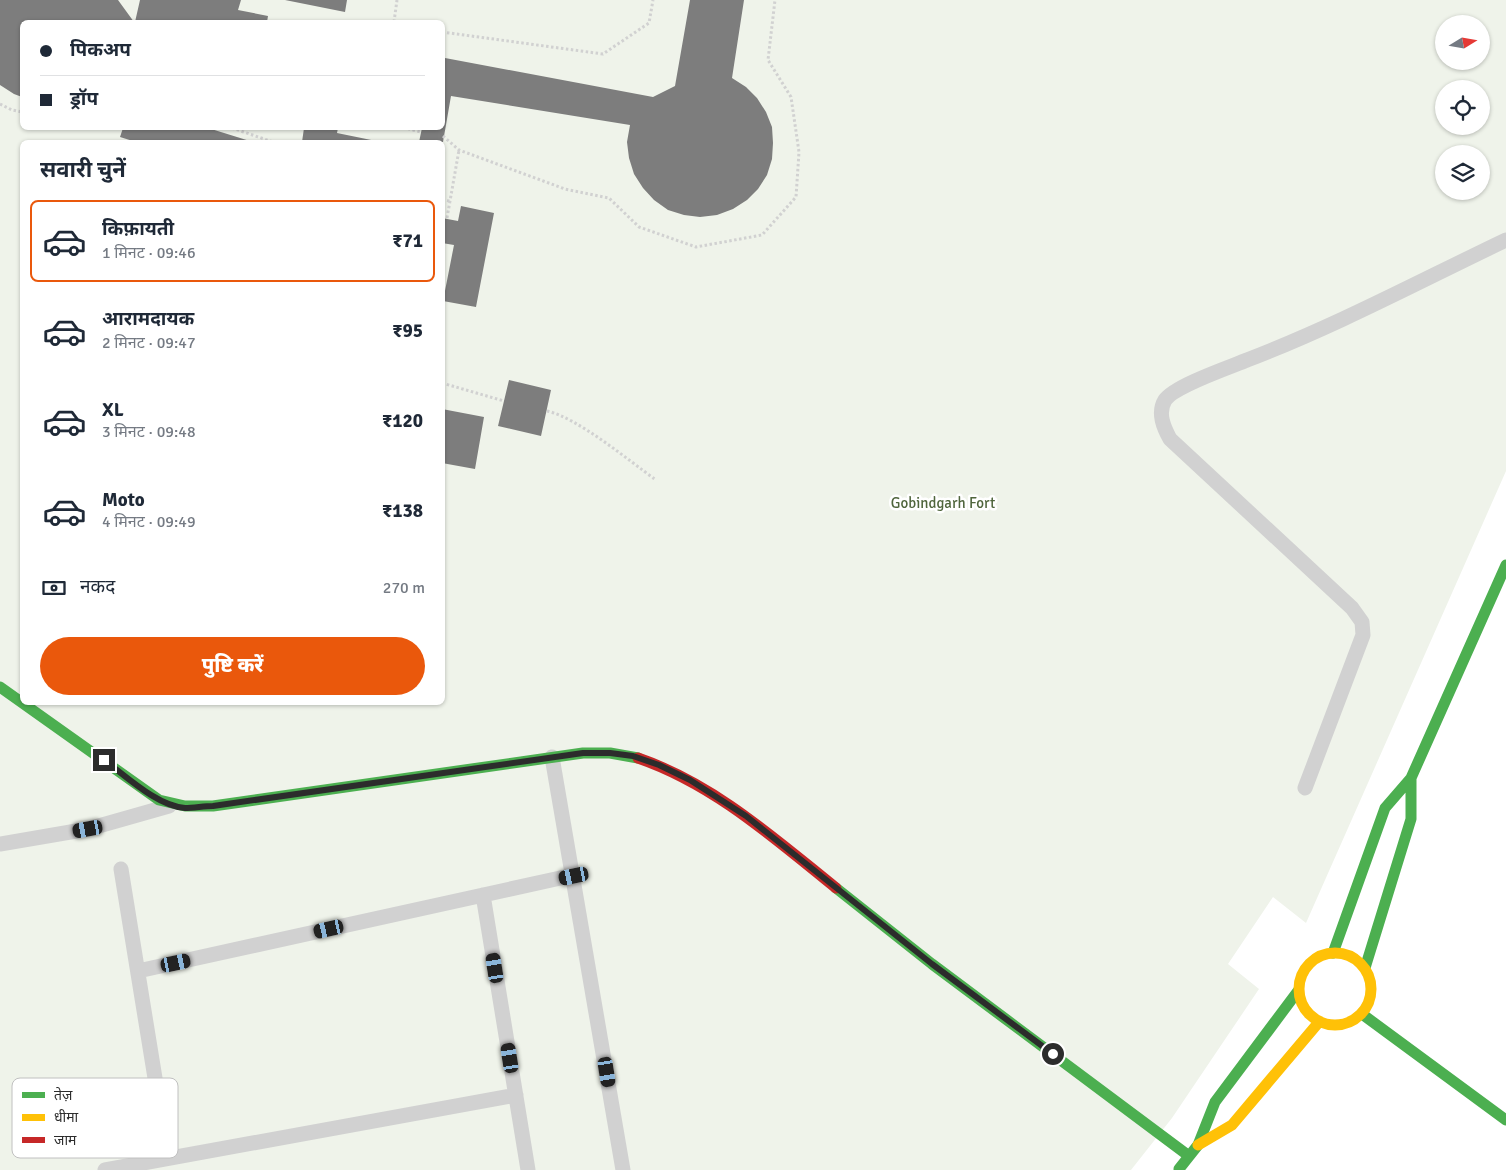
<!DOCTYPE html>
<html lang="hi">
<meta charset="utf-8">
<style>
:root{--surface:#fff;--page:#f2f2f3;--text:#1f2937;--muted:#747a83;--line:#e0e1e3;--accent:#ea580c}
body{margin:0;font-family:Signika,"Noto Sans Devanagari",sans-serif;background:var(--page);color:var(--text);height:100vh;display:flex;flex-direction:column;font-size:19px;white-space:nowrap}
*{box-sizing:border-box;margin:0}
p{font-size:16px;color:var(--muted)}
.icon{flex:none;width:28px;height:28px;fill:none;stroke:currentColor;stroke-width:2;stroke-linecap:round;stroke-linejoin:round}
.map{position:relative;flex:1;overflow:hidden}
.panel{position:absolute;left:20px;top:140px;width:425px;height:565px;display:flex;flex-direction:column;background:var(--surface);border-radius:8px;box-shadow:0 1px 4px #0004}
.panel>*{flex:none}
.top-card{position:absolute;left:20px;top:20px;width:425px;height:110px;border-radius:8px;box-shadow:0 1px 4px #0004;display:grid;align-content:center;height:110px;padding:0 20px;background:var(--surface)}
.needle{width:32px;rotate:79deg}
.controls{position:absolute;left:1435px;top:15px;display:grid;gap:10px}
.controls a{display:grid;place-items:center;width:55px;height:55px;border-radius:50%;background:var(--surface);box-shadow:0 1px 4px #0004;font-size:25px}
.end{position:absolute;width:22px;height:22px;margin:-11px;border:6px solid #2c2c2c;background:#fff;box-shadow:0 0 0 2px #fff}
.from{border-radius:50%}
.car{position:absolute;width:15px;height:30px;margin:-15px -8px;border-radius:6px;box-shadow:0 0 4px 1px #0007;background:linear-gradient(#222 24%,#8ab4d8 0 40%,#222 0 76%,#8ab4d8 0 86%,#222 0)}
.top-card b{display:flex;align-items:center;gap:18px;height:48px;font-size:19px}
.top-card b+b{border-top:1px solid var(--line)}
.top-card i{width:12px;height:12px;background:var(--text)}
ul{padding:0;list-style:none}
li{display:flex;align-items:center;gap:15px;height:82px;margin:0 10px 8px;padding:0 10px;border:2px solid transparent;border-radius:8px}
li div{flex:1}
li b{display:block;font-size:19px}
li em{font-style:normal;font-weight:800}
li.current{border-color:var(--accent)}
li>.icon{width:45px;height:45px;stroke-width:1.5}
h2{padding:0 20px;font-size:22px;line-height:60px}
.pay{display:flex;align-items:center;gap:12px;height:55px;padding:0 20px;font-size:19px}
.pay p{margin-inline-start:auto}
.cta{display:flex;gap:10px;margin-top:auto;padding:10px 20px}
.cta a{flex:1;height:58px;border-radius:30px;background:var(--accent);color:#fff;font-size:20px;font-weight:800;line-height:58px;text-align:center}
.map>svg:first-child{display:block}
.green{fill:#eff3ea;fill-rule:evenodd}
.building{fill:#7d7d7d}
.lines{fill:none;stroke-linecap:round;stroke-linejoin:round}
.path{stroke:#d1d1d1;stroke-width:3;stroke-dasharray:2.5 2.5;stroke-linecap:butt}
.lane{stroke:#d1d1d1;stroke-width:15}
.fast{stroke:#4caf50;stroke-width:11}
.slow{stroke:#ffc107;stroke-width:11}
.jam{stroke:#c62828;stroke-width:11}
.route{stroke:#2c2c2c;stroke-width:6}
.labels{text-anchor:middle;dominant-baseline:central;stroke-width:5;stroke-linejoin:round;paint-order:stroke}
.park-label{font-size:15px;fill:#4f653c;stroke:#fff}
.key{fill:#fff;stroke:#c0c0c0;stroke-width:1}
.key-label{font-size:14px;fill:#2c2c2c}
</style>
<div class="map">
<svg width="1506" height="1170" viewBox="0 0 1506 1170">
<rect width="100%" height="100%" fill="#fff"/>
<path class="green" d="M0 0H1506V471L1306 923 1273 897 1228 964 1259 989 1172 1118 1131 1170H0ZM22 22H442V128H22ZM1444 24H1481V61H1444ZM1444 89H1481V126H1444ZM22 142H442V702H22ZM1444 154H1481V191H1444Z"/>
<path class="building" d="M0 0H118L134 22H22V97L14 94 0 85Z
M140 0H241L238 10 268 16 267 22H135Z
M285 0H347L345 12Z
M690 0H744L732 78 746 87 757 98 766 112 772 127 773 143 772 159 767 175 758 189 747 200 733 209 717 215 700 217 684 215 668 210 654 200 643 188 634 174 629 158 627 142 630 125 451 96 443 142H419L422 128H442V70L445 58 653 97 675 86Z
M123 128H208L253 142H136L120 137Z
M304 128H338L337 133 381 142H302Z
M461 206 494 213 476 307 443 301 454 245 442 243V218L458 221Z
M509 380 551 390 541 436 498 426Z
M442 409 484 417 475 469 442 463Z"/>
<g class="lines">
<path class="path" d="M394 22 397 0
M442 32 603 54 649 23 653 0
M0 104 12 110 22 112
M232 128 273 142
M408 128 409 129 421 132
M443 136 459 150 565 189 609 198 639 227 696 247 762 235 796 197 799 152 791 97 768 60 775 0
M442 200 450 201
M447 218 459 150
M442 244 443 243
M442 383 504 401
M547 411C578 418 628 460 656 480"/>
<path class="lane" d="M552 757 623 1170
M1305 788 1363 635 1362 622 1352 608 1170 439C1164 428 1157 413 1165 400 1174 386 1230 367 1247 360 1336 326 1420 281 1506 240
M0 844 88 829 169 806
M121 869 168 1158
M483 895 528 1170
M138 971 574 875
M105 1170 516 1095"/>
<path class="fast" d="M0 687 159 800 185 806H213L583 753H610L638 758
M836 888 932 964 1189 1156
M1333 953 1385 808 1411 778 1506 565
M1365 968 1411 819V778
M1362 1014 1506 1120
M1179 1169 1198 1145 1215 1102 1298 991"/>
<path class="slow" d="M1299 989a36 36 0 1 1 72 0a36 36 0 1 1-72 0Z
M1198 1145 1232 1125 1319 1022"/>
<path class="jam" d="M638 758C714 784 775 839 836 888"/>
</g>
<g class="lines">
<path class="route" d="M104 760C126 776 157 806 185 808 194 808 204 806 213 806L583 753H610L633 756 659 765 690 780 746 816 932 964 1053 1054"/>
</g>
<g class="labels">
<g class="park-label">
<text x="943" y="503">Gobindgarh Fort</text>
</g>
</g>
<rect x="12" y="1078" width="166" height="80" rx="8" class="key"/>
<rect x="22" y="1092" width="23" height="6" fill="#4caf50"/>
<rect x="22" y="1114" width="23" height="7" fill="#ffc107"/>
<rect x="22" y="1137" width="23" height="6" fill="#c62828"/>
<g class="key-label">
<text x="54" y="1100">तेज़</text>
<text x="54" y="1122">धीमा</text>
<text x="54" y="1145">जाम</text>
</g>
</svg>
<div class="controls">
<a><svg class="needle" viewBox="-14 -14 28 28"><path d="M0-13l5 13h-10z" fill="#e53935"/><path d="M0 13l5-13h-10z" fill="#747a83"/></svg></a>
<a><svg class="icon" aria-label="locate" viewBox="0 0 24 24"><circle cx="12" cy="12" r="6"/><path d="M12 2v4M12 18v4M2 12h4M18 12h4"/></svg></a>
<a><svg class="icon" aria-label="layers" viewBox="0 0 24 24"><path d="M12 4l9 5-9 5-9-5zM3 14l9 5 9-5"/></svg></a>
</div>
<i class="end from" style="left:1053px;top:1054px"></i>
<i class="end" style="left:104px;top:760px"></i>
<i class="car" style="left:88px;top:829px;rotate:260deg"></i>
<i class="car" style="left:574px;top:876px;rotate:258deg"></i>
<i class="car" style="left:329px;top:929px;rotate:257deg"></i>
<i class="car" style="left:176px;top:963px;rotate:78deg"></i>
<i class="car" style="left:495px;top:968px;rotate:351deg"></i>
<i class="car" style="left:510px;top:1058px;rotate:351deg"></i>
<i class="car" style="left:607px;top:1072px;rotate:171deg"></i>
<div class="top-card">
<b><i class="from"></i>पिकअप</b>
<b><i></i>ड्रॉप</b>
</div>
<section class="panel">
<h2>सवारी चुनें</h2>
<ul>
<li class="current"><svg class="icon" aria-label="car" viewBox="0 0 24 24"><path d="M5 17H2v-5l4-1 3-4h7l3 4 3 1v5h-3M9 17h6M6 11h13"/><circle cx="7" cy="17" r="2"/><circle cx="17" cy="17" r="2"/></svg><div><b>किफ़ायती</b><p>1 मिनट · 09:46</p></div><em>₹71</em></li>
<li><svg class="icon" aria-label="car" viewBox="0 0 24 24"><path d="M5 17H2v-5l4-1 3-4h7l3 4 3 1v5h-3M9 17h6M6 11h13"/><circle cx="7" cy="17" r="2"/><circle cx="17" cy="17" r="2"/></svg><div><b>आरामदायक</b><p>2 मिनट · 09:47</p></div><em>₹95</em></li>
<li><svg class="icon" aria-label="car" viewBox="0 0 24 24"><path d="M5 17H2v-5l4-1 3-4h7l3 4 3 1v5h-3M9 17h6M6 11h13"/><circle cx="7" cy="17" r="2"/><circle cx="17" cy="17" r="2"/></svg><div><b>XL</b><p>3 मिनट · 09:48</p></div><em>₹120</em></li>
<li><svg class="icon" aria-label="car" viewBox="0 0 24 24"><path d="M5 17H2v-5l4-1 3-4h7l3 4 3 1v5h-3M9 17h6M6 11h13"/><circle cx="7" cy="17" r="2"/><circle cx="17" cy="17" r="2"/></svg><div><b>Moto</b><p>4 मिनट · 09:49</p></div><em>₹138</em></li>
</ul>
<div class="pay"><svg class="icon" aria-label="cash" viewBox="0 0 24 24"><path d="M3 7h18v10H3z"/><circle cx="12" cy="12" r="2"/></svg>नकद<p>270 m</p></div>
<div class="cta"><a>पुष्टि करें</a></div>
</section>
</div>
